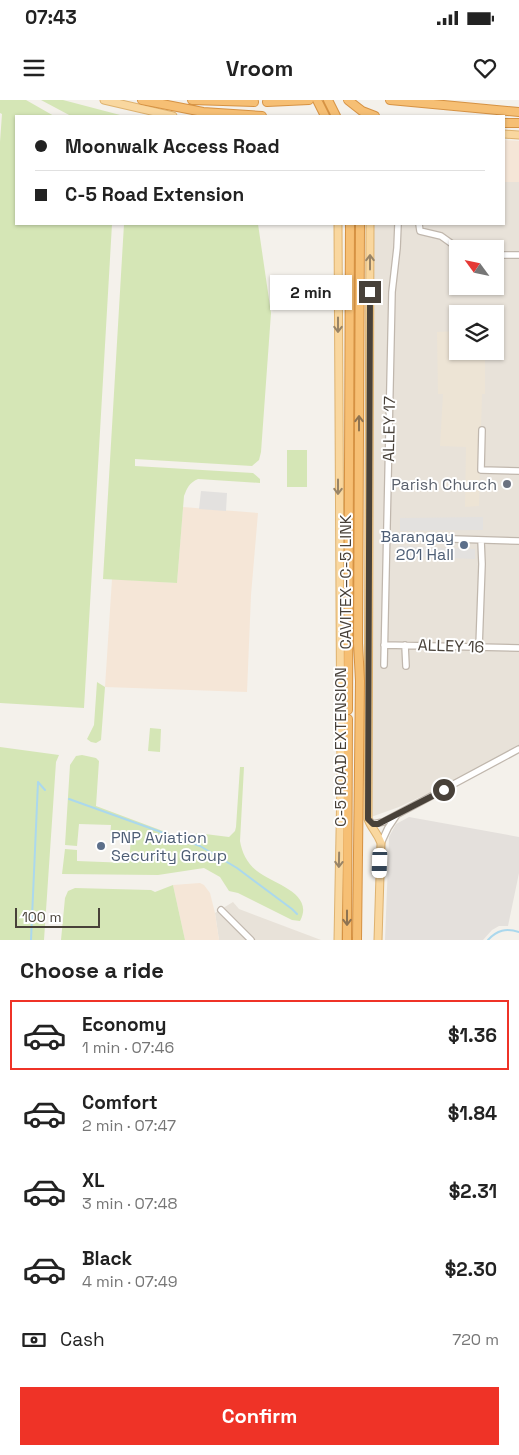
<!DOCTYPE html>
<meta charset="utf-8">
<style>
:root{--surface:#fff;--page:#f2f2f2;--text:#222;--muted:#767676;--line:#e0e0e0;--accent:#ef3327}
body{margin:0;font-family:"Space Grotesk",sans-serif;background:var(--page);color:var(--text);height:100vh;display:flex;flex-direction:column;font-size:19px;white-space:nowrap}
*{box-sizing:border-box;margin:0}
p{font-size:16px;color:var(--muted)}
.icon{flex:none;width:28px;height:28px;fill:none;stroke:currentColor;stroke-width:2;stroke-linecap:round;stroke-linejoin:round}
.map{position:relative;height:840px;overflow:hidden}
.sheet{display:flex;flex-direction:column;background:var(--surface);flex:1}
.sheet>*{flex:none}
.banner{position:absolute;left:15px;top:15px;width:490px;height:110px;border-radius:0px;box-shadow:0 1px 4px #0004;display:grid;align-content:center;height:110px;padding:0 20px;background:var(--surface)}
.needle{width:32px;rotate:303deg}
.fabs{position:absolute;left:449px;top:140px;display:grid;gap:10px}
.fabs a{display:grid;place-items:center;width:55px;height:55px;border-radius:0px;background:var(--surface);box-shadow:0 1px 4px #0004;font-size:25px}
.scale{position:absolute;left:15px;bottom:12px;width:85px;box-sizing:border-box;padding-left:5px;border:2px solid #484139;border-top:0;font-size:14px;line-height:18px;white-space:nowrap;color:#484139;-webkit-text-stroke:4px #fff;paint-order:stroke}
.end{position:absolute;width:22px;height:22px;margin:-11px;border:6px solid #484139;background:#fff;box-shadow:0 0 0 2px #fff}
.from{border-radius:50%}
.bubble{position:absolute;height:35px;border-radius:0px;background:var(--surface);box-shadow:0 1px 4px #0004;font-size:16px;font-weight:700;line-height:35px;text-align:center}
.car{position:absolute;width:15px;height:30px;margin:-15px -8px;border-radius:6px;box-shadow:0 0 4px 1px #0007;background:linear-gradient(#fff 24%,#345 0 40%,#fff 0 76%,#345 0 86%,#fff 0)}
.banner b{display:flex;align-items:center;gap:18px;height:48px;font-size:19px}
.banner b+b{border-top:1px solid var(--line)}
.banner i{width:12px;height:12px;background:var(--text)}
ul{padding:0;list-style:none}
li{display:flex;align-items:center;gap:15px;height:70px;margin:0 10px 8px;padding:0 10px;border:2px solid transparent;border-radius:0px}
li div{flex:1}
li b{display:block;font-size:19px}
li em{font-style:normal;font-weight:700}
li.on{border-color:var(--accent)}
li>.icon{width:45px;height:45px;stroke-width:1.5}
h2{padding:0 20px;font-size:22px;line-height:60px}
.pay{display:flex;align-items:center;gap:12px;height:55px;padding:0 20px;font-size:19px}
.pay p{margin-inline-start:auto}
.primary-button{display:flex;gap:10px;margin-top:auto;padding:10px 20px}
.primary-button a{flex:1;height:58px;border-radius:0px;background:var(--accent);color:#fff;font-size:20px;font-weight:700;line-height:58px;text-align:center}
.status{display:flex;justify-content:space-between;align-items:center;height:35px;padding:0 25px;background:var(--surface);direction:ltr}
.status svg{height:14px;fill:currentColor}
header{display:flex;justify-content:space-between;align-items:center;height:65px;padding:0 20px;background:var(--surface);font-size:22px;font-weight:700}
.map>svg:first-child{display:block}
.residential{fill:#e8e2d9;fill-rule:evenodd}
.commercial{fill:#f5e6d7}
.industrial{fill:#e4e0dc}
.education{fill:#ede4d5}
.green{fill:#d5e6b6}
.parking{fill:#e3e1df}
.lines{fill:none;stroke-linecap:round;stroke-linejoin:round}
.stream{stroke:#abd8ed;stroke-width:2}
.minor-casing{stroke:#c0b7ad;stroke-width:8}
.major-casing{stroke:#deb26f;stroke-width:9}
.highway-casing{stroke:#d69243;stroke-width:10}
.minor{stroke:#fff;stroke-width:5.5}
.major{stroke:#f9d79f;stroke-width:7}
.highway{stroke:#f6bf74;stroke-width:8}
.oneway{stroke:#988467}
.oneway2{stroke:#8e7351}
.route{stroke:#484139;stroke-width:6}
.worship-dot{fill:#6b7280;stroke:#fff;stroke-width:2}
.service-dot{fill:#5c6f8a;stroke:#fff;stroke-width:2}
.labels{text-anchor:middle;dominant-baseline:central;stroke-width:4;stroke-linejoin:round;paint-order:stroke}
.street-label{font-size:16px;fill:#484139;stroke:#fff}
.worship-label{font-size:16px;fill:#5b616d;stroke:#fff;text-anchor:end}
.service-label{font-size:16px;fill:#4e5e75;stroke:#fff;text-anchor:end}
</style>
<div class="status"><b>07:43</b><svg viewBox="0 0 49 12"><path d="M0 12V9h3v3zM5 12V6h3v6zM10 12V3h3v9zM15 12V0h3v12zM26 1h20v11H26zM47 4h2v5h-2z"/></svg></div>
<header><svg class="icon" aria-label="menu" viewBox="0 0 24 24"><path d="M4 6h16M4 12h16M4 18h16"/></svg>Vroom<svg class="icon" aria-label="heart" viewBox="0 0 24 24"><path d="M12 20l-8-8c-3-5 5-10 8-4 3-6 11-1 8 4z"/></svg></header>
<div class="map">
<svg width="519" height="840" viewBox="0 0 519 840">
<rect width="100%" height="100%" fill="#f4f1eb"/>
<path class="residential" d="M504 82H519V645L458 679 399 707 371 717 374 124H504ZM458 149H495V186H458ZM458 214H495V251H458Z
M233 802 239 809 321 840H219L215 813Z"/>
<path class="commercial" d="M504 40 519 41V82H504Z
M183 407 258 413 251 495 247 592 105 587 112 479 177 483Z
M200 783 204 785 210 793 215 813 219 840H185L173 785Z"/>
<path class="industrial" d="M409 717 519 737V773L508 826H499L492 830 483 840H385L389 737 396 724Z"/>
<path class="education" d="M457 231 458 251 485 252V294H482L479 406 465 407 466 347 440 346 443 294H438L437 232Z"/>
<path class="green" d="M0 0H26L54 16H16V124H112L84 608 0 603V42L2 14 0 13Z
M41 0H63L124 16H71Z
M124 124H258L271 213 261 352 259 360 252 366 135 359V366L253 373 260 379V383L198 379C189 383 187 388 184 396L177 483 103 479Z
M287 350H307V387H287Z
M97 582 105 587 101 640 96 643 91 642 87 639 94 625Z
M150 628 161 629 160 652 148 651Z
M0 647 59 655 56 662 44 840H0Z
M82 655 96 658 99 661 96 706 187 740 197 733 229 737 235 731 236 727 240 667H244L240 741C242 753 247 763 257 771 273 784 315 793 300 821L292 820 238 793 229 791 220 777 204 768 158 775 62 774 65 749 77 750V761L129 763 131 738 110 737 111 725 79 724 77 746 65 745 70 665 76 656Z
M173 785 185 840H61L65 798 68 791 75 788 151 790 155 792Z"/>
<path class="parking" d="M201 391 227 393 226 411 199 409Z
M483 417V430L400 431V418Z
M399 446 475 449V459L399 456Z"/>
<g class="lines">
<path class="stream" d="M38 682 45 690
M69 699 200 746 237 768 292 809 297 814
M31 840 38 682
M488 840C497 830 506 828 519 832"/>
<g class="minor-casing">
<path id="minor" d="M419 124 420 131 441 136 455 146 461 149
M495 155H519
M482 330 481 370 519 371
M388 437 519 441
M384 545 519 548
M405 545 406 566
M479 547 482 464 481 440
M384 565 392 192 397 148 398 124
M369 720 373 724 383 722 519 649
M381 743 388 728 396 716
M221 810 251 840"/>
</g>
<g class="major-casing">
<path id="major" d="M104 0 173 16
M504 34 519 35
M370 124 368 719C371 728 377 732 381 743L378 840
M338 840 341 681 338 124"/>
</g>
<g class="highway-casing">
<path id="highway" d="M142 0 203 12 262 16
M192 0 254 2
M317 0 325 16
M328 0 336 16
M348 0 362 11 375 16
M390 0 519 12
M267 2 309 0
M504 23H519
M348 610 350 124
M347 840 348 619
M357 840 360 581 358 543 360 124"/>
</g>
<use href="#minor" class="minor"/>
<use href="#major" class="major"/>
<use href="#highway" class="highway"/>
</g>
<defs><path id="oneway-shaft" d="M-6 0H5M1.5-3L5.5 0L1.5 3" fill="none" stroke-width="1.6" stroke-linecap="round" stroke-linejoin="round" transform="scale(1.25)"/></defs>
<g class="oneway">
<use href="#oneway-shaft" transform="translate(370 162) rotate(-90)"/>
<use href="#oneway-shaft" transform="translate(338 225) rotate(90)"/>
<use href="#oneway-shaft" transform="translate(338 387) rotate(90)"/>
<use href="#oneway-shaft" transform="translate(339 760) rotate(91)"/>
</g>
<g class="oneway2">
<use href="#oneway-shaft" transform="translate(359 323) rotate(-90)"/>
<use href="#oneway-shaft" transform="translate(347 818) rotate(90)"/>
</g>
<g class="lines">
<path class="route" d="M370 192 368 719 373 724H378L444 690"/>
</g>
<circle class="worship-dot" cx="507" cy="384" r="5"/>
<g class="service-dot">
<circle cx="464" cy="445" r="5"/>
<circle cx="101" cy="746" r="5"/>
</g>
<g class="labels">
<g class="street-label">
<text transform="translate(389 329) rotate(-89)">ALLEY 17</text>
<text transform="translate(345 482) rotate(-90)">CAVITEX–C-5 LINK</text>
<text transform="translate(451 546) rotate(2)">ALLEY 16</text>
<text transform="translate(340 647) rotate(-90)">C-5 ROAD EXTENSION</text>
</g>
<g class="worship-label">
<text x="497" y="384">Parish Church</text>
</g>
<g class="service-label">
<text x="454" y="436">Barangay<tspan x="454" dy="18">201 Hall</tspan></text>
<text x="111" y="737" text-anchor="start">PNP Aviation<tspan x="111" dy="18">Security Group</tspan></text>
</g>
</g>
</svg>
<div class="fabs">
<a><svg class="needle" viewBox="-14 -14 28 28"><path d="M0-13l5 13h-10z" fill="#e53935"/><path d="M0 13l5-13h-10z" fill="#767676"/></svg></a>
<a><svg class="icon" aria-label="layers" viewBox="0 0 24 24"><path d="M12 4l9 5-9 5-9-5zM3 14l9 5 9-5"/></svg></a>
</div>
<div class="scale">100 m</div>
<i class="end from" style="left:444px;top:690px"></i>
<i class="end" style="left:370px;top:192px"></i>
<div class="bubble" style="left:270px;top:175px;width:82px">2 min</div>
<i class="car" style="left:380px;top:763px;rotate:182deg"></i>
<div class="banner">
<b><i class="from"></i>Moonwalk Access Road</b>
<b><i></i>C-5 Road Extension</b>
</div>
</div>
<section class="sheet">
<h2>Choose a ride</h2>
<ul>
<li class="on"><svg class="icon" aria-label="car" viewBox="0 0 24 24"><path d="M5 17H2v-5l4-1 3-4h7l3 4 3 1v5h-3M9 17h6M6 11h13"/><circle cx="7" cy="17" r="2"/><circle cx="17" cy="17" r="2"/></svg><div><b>Economy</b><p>1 min · 07:46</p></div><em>$1.36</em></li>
<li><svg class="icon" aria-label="car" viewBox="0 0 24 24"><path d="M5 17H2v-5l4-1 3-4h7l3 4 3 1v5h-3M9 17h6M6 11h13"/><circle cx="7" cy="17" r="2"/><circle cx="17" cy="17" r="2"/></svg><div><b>Comfort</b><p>2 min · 07:47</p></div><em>$1.84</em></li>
<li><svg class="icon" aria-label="car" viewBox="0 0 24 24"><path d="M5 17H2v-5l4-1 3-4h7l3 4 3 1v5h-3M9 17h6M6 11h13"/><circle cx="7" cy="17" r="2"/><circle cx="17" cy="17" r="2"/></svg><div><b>XL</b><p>3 min · 07:48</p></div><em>$2.31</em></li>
<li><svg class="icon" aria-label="car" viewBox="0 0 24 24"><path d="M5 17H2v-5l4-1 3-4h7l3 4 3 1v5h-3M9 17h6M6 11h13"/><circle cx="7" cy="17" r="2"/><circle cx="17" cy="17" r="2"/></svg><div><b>Black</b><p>4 min · 07:49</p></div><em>$2.30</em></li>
</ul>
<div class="pay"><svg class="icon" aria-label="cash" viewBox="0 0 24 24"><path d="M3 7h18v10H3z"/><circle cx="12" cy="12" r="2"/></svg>Cash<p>720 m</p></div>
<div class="primary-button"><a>Confirm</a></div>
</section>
